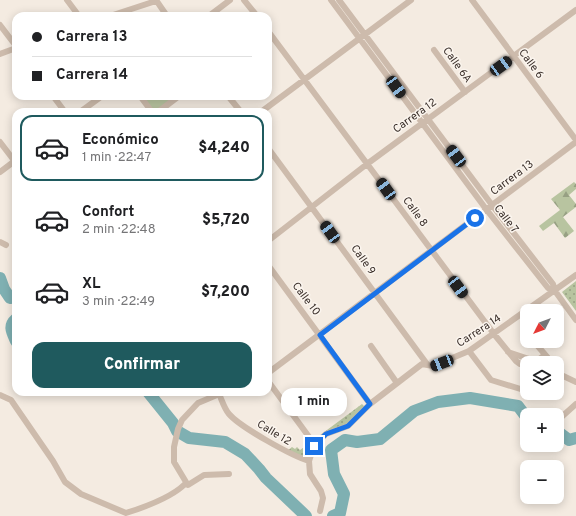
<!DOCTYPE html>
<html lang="es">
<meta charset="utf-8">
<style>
:root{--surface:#fff;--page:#f6f6f6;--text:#202124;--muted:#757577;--line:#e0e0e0;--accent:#1f5a5e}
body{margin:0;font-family:Overpass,sans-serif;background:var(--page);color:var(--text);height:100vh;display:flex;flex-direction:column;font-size:15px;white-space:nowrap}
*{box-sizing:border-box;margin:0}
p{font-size:13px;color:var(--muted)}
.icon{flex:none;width:22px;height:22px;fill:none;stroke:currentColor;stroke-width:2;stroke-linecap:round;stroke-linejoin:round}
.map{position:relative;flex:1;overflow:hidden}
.drawer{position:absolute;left:12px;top:108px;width:260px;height:288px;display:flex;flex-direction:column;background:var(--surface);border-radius:12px;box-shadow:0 2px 10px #0003}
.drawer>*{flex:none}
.guide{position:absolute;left:12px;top:12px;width:260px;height:88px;border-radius:12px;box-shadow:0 2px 10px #0003;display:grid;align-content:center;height:88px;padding:0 20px;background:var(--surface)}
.needle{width:26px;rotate:228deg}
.buttons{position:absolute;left:520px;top:304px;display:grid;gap:8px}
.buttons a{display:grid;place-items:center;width:44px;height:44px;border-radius:8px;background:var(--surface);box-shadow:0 2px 10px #0003;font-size:20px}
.end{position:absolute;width:18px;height:18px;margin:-9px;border:5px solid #1a73e8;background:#fff;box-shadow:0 0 0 2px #fff}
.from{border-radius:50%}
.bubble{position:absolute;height:28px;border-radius:12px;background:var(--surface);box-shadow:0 2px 10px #0003;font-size:13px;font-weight:800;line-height:28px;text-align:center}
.car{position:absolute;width:12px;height:24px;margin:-12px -6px;border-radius:5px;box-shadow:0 0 3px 1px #0007;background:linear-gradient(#222 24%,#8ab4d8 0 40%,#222 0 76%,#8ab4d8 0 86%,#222 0)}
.guide b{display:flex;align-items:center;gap:14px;height:38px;font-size:15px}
.guide b+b{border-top:1px solid var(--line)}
.guide i{width:10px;height:10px;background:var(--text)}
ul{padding:7px 0 0;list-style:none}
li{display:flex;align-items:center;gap:12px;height:66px;margin:0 8px 6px;padding:0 12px;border:2px solid transparent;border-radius:12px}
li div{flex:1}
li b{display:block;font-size:15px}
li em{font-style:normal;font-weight:800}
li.current{border-color:var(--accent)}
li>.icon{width:36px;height:36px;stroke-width:1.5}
.button{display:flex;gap:8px;margin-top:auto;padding:8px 20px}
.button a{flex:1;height:46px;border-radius:12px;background:var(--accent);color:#fff;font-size:16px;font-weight:800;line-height:46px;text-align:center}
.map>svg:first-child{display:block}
.grass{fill:url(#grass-dots)}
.forest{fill:url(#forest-firs)}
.green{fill:#b8c4a0}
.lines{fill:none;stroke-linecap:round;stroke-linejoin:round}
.river{stroke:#7fb0b2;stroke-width:12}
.minor{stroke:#cdbbac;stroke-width:6}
.route{stroke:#1a73e8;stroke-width:5}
.labels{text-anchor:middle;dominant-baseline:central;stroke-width:3;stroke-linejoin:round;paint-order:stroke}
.street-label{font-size:11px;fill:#3b302b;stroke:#fbf5ee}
</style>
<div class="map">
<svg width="576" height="516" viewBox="0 0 576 516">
<defs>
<pattern id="grass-dots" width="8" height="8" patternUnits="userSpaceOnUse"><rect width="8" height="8" fill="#b8c4a0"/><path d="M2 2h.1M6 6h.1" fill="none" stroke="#97a083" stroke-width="1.8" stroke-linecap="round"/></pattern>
<pattern id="forest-firs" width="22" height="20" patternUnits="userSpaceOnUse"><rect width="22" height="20" fill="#b8c4a0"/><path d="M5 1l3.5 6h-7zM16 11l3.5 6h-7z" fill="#97a083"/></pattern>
</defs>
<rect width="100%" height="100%" fill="#f4ebe1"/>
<path class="grass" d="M576 281V311L562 292Z
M362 404 365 407 346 425 325 434 313 447 307 458 287 451 292 447 295 449 297 447 300 450Z"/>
<path class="forest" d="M574 182 576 184V189L569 195 576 204V207L563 217 574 231 565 238 554 223 543 231 539 226 560 210 551 199Z"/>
<path class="green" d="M142 96H176L155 112Z"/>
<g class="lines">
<path class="river" d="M0 278 4 289 10 298 16 297
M16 319C8 326 12 332 16 341
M148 392 173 423 177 431 189 438 225 442 245 454 259 469 266 478 306 516
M557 431 569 440 576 438
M333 516 340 513 344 494 334 474 331 450 345 440 357 442 380 439 414 411 438 402 470 398 518 406 527 418"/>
<path class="minor" d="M67 0 79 16
M156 0 167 16
M244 0 257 16
M331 0 486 209 548 288 555 291
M339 0 492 205 553 284 555 291 576 320
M472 0 576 140
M110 16 156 1
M209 16 230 0
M0 25 16 46
M268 31 494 334 516 361 520 364 527 365
M434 50 465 92
M0 54 16 48
M53 96 65 112
M140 96 152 112
M228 96 241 112
M80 112 102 96
M158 112 179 96
M261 112 411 0
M0 142 16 163
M268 148 427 364
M0 172 16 160
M268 241 367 164 576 10
M0 242 6 245
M268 265 370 404
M536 344 548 358
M371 346 397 383
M469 351 491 380 527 391
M508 352 532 360H538L545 355
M268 373 576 142
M557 373 576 382
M268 381 315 445
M216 392 219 394C222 400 224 408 229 414 240 427 292 456 309 461L310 474 321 491 323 498 320 511
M0 395 11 400 53 461 65 482 81 494 126 513C145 507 171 498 185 484L186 482 174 462V447L178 429 182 420 198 403 224 392
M557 421 576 404
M309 461 314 446 326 434 348 426 370 404 422 364 433 366 469 351 576 275
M185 484 188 485 204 475 229 474"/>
</g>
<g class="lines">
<path class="route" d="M314 446 326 434 348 426 370 404 320 335 475 218"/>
</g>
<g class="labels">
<g class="street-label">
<text transform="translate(531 64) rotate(53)">Calle 6</text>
<text transform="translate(457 65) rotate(54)">Calle 6A</text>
<text transform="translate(415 116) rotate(-36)">Carrera 12</text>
<text transform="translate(512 178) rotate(-37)">Carrera 13</text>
<text transform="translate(415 212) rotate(54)">Calle 8</text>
<text transform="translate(506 219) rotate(52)">Calle 7</text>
<text transform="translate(363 260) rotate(54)">Calle 9</text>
<text transform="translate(306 299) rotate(53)">Calle 10</text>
<text transform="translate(479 331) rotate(-33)">Carrera 14</text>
<text transform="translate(274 433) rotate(31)">Calle 12</text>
</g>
</g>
</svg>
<div class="buttons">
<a><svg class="needle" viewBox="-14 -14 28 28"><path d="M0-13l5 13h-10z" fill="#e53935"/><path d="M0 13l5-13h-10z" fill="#757577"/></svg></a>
<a><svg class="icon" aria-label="layers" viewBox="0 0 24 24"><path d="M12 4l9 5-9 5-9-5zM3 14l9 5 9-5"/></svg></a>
<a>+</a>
<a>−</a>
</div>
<i class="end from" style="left:475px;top:218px"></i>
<i class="end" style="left:314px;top:446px"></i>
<div class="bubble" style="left:281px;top:388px;width:66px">1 min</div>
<i class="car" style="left:501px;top:66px;rotate:54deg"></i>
<i class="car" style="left:396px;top:87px;rotate:144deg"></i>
<i class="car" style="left:456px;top:156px;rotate:323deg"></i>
<i class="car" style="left:386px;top:189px;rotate:324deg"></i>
<i class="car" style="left:330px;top:232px;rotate:324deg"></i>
<i class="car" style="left:458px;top:287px;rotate:143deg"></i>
<i class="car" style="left:442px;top:363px;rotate:249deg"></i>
<div class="guide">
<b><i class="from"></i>Carrera 13</b>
<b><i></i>Carrera 14</b>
</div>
<section class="drawer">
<ul>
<li class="current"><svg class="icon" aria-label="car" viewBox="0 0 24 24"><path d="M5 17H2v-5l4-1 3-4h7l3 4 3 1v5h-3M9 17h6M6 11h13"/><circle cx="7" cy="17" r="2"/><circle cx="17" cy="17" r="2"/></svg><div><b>Económico</b><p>1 min · 22:47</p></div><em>$4,240</em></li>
<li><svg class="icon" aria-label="car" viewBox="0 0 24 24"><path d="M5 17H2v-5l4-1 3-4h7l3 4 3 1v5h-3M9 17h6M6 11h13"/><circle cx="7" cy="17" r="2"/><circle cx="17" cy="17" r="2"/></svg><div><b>Confort</b><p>2 min · 22:48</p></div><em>$5,720</em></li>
<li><svg class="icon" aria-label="car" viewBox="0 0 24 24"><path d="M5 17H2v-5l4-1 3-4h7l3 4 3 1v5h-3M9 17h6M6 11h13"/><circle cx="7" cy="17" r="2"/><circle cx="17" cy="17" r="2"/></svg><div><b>XL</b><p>3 min · 22:49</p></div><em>$7,200</em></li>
</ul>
<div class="button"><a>Confirmar</a></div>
</section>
</div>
